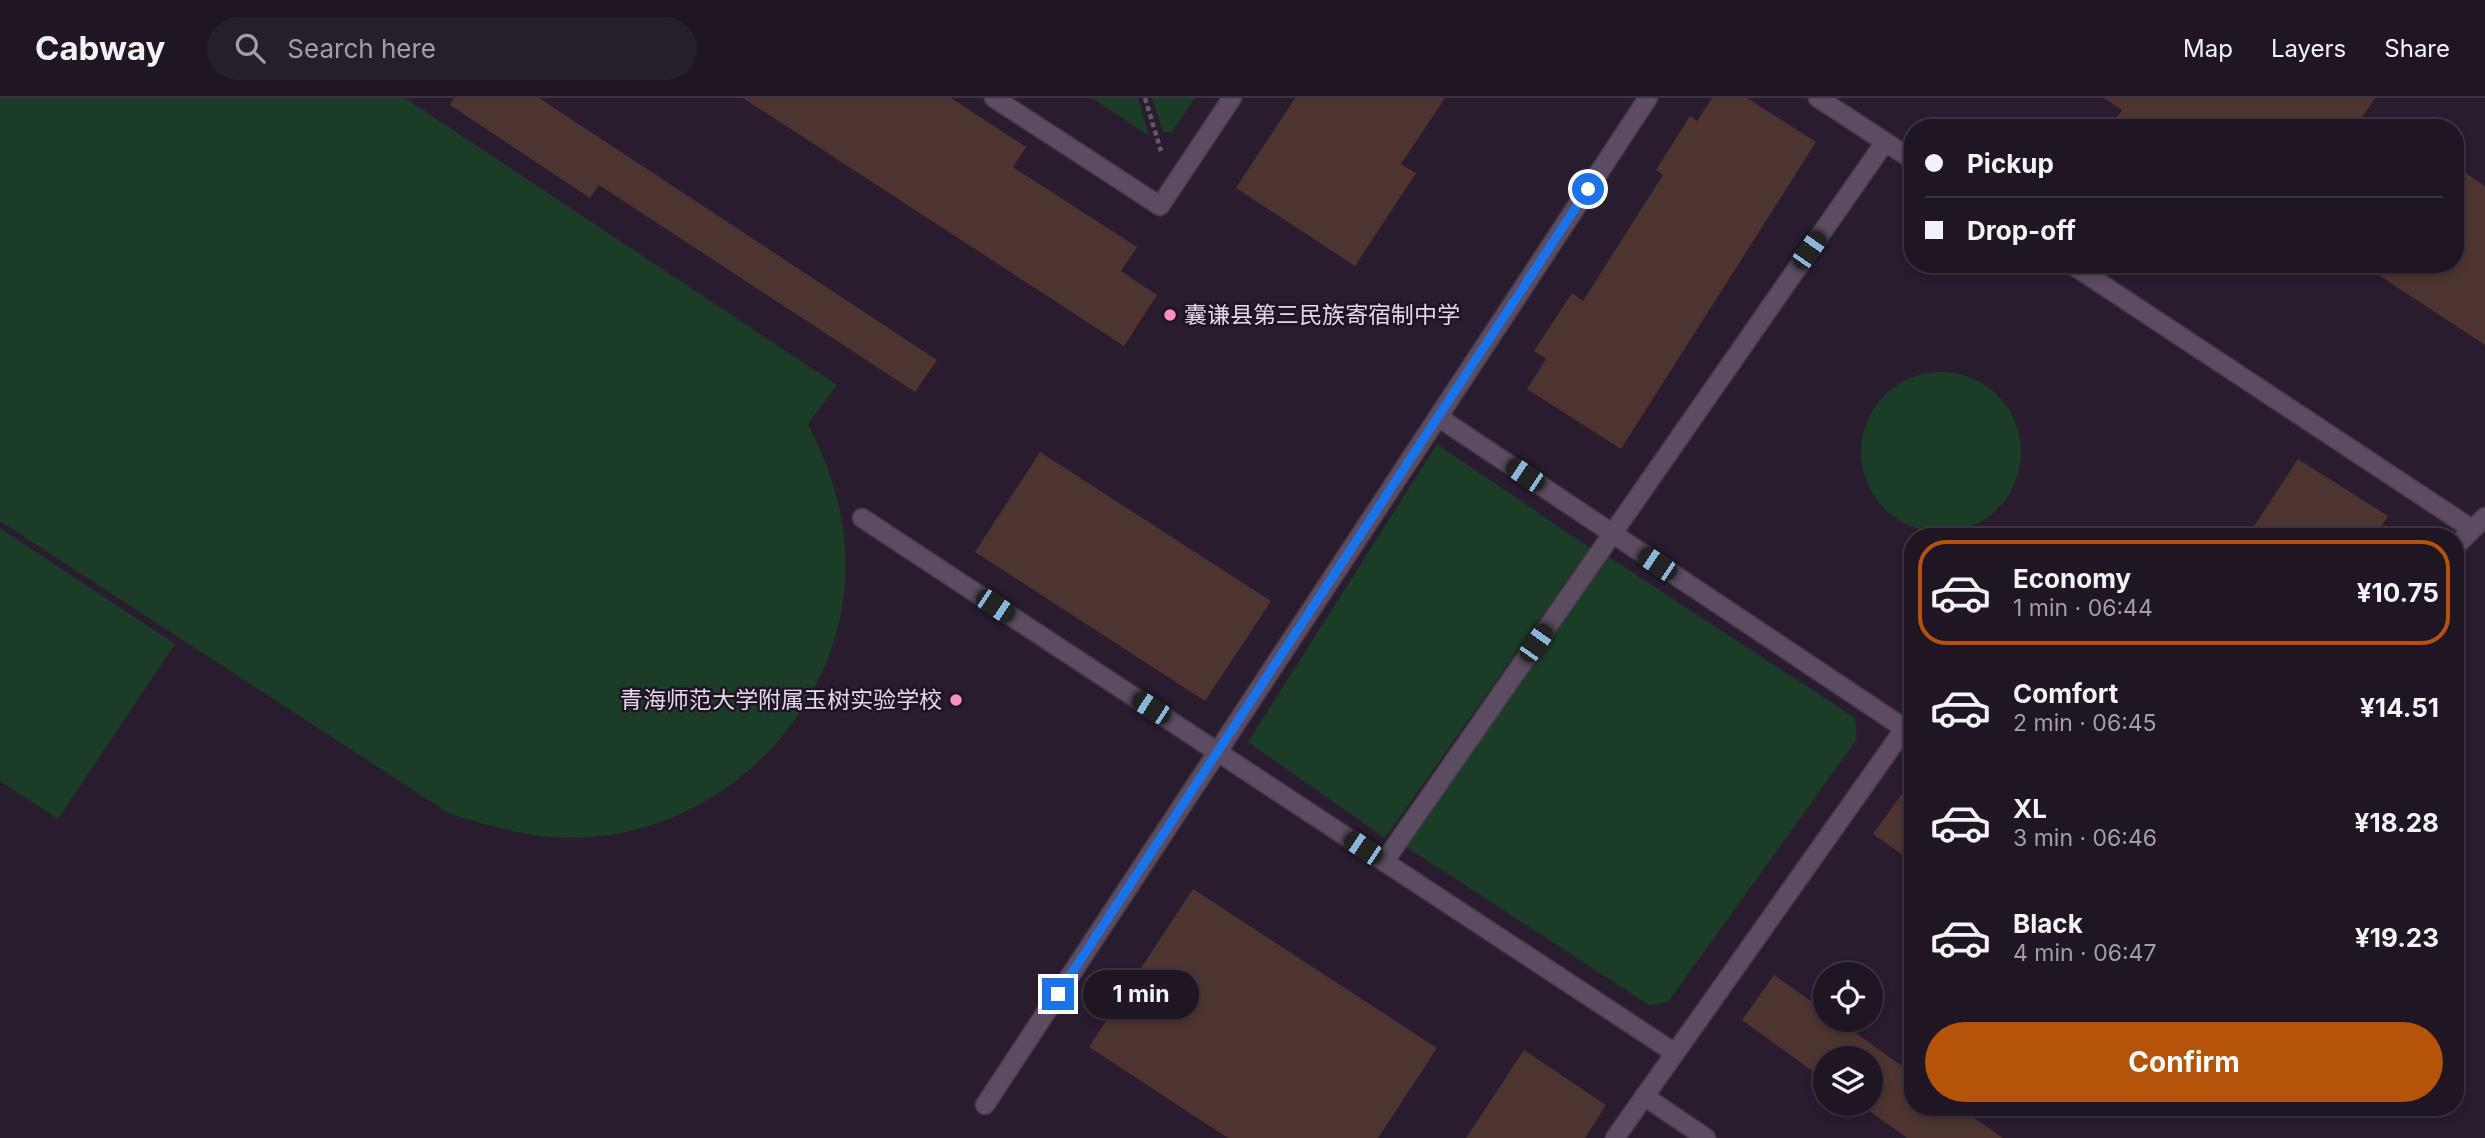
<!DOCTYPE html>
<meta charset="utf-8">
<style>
:root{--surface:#1f1523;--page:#271e2b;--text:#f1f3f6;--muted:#a19fa6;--line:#3c3441;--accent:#b45309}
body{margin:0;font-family:Inter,"Noto Sans SC",sans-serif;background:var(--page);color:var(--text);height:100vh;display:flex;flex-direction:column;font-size:26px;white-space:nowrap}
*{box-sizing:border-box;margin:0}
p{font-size:23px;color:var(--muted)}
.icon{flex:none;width:38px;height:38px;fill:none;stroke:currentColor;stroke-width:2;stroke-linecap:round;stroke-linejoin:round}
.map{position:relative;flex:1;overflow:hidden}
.drawer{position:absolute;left:1904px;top:430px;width:560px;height:588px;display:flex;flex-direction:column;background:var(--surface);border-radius:28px;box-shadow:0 4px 10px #0003,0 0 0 2px var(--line)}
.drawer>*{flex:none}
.banner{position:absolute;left:1904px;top:21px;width:560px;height:154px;border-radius:28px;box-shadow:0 4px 10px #0003,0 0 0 2px var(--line);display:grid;align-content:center;height:154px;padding:0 21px;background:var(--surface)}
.tools{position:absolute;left:1813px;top:864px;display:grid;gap:14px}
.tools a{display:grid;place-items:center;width:70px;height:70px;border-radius:50%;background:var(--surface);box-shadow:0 4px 10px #0003,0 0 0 2px var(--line);font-size:35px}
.end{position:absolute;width:32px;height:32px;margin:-16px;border:9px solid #1a73e8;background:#fff;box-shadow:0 0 0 4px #fff}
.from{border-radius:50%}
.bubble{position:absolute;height:49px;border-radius:24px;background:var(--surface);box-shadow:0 4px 10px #0003,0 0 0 2px var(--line);font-size:23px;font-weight:700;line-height:49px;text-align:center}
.car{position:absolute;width:21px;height:42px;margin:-21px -10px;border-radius:9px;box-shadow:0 0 5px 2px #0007;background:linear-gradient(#222 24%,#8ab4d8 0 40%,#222 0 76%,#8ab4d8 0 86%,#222 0)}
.banner b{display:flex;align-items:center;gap:24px;height:66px;font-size:26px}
.banner b+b{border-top:2px solid var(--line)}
.banner i{width:18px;height:18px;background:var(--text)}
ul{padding:12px 0 0;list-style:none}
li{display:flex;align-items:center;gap:21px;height:105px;margin:0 14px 10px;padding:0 7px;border:4px solid transparent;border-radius:28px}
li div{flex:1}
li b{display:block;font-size:26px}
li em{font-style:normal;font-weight:700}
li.selected{border-color:var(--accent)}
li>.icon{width:63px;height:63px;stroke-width:1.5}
.action{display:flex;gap:14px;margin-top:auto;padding:14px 21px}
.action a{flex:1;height:80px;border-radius:42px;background:var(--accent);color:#fff;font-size:28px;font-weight:700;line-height:80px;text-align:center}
header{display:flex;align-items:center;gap:42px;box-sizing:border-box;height:98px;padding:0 35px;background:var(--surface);border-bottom:2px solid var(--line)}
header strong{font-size:33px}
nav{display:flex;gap:38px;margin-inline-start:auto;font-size:24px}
.search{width:490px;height:63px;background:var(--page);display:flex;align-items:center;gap:18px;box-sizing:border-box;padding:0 24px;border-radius:38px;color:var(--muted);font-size:26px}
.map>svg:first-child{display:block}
.green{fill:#1b3d27}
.building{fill:#4e3430}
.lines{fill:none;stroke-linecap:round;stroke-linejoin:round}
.lane-casing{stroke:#443948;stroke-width:21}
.path{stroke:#64596a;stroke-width:4.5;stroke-dasharray:5 3.5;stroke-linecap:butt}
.lane{stroke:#5b4c61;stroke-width:18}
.route{stroke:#1a73e8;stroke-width:9}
.poi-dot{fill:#fd8ebf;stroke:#201325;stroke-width:2.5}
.labels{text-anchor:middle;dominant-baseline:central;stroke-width:5;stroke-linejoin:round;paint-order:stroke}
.poi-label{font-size:23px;fill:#e1d9e5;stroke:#201325;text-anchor:start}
</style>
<header>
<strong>Cabway</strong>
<div class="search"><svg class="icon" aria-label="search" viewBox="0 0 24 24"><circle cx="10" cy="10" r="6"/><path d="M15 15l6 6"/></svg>Search here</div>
<nav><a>Map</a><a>Layers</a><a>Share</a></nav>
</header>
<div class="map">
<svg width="2485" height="1040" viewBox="0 0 2485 1040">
<rect width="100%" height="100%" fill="#291c2f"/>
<path class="green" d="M0 0H405L837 287 808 326C825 360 838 393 843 431 865 584 743 728 590 739 541 743 496 730 450 716L0 423Z
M1092 0H1138L1149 38Z
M1152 0H1195L1172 34H1163Z
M1861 354a80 80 0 1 1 160 0a80 80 0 1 1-160 0Z
M1437 346 1590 450 1385 740 1248 644Z
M0 430 175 546 58 721 0 683Z
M1609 459 1855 620 1857 641 1668 904 1649 907 1405 748Z"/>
<path class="building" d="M454 0H539L937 262 915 294 599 87 590 100 450 7Z
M743 0H951L1026 49 1013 69 1137 149 1121 173 1157 197 1124 248Z
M1295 0H1445L1401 66 1416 75 1355 168 1236 90Z
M1712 0H1747L1816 44 1621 351 1527 291 1546 261 1534 253 1572 195 1583 203 1663 77 1656 72 1690 18 1697 23Z
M2104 0H2375L2355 30H2121L2113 24 2122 12Z
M2455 68 2485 88V247L2362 166H2455Z
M1040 354 1271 503 1205 603 975 454Z
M2298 361 2388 418 2374 439H2247Z
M1902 696 1913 704V764L1873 736Z
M1193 791 1437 950 1378 1040H1228L1089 949Z
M1774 877 1825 913V922H1838L1913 976V1010H1960L2003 1040H1907L1860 1006H1871V961H1825V982L1742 922Z
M1524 952 1606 1007 1585 1040H1466Z"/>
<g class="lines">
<g class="lane-casing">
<path id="lane" d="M994 0 1160 108 1232 0
M1818 0 1913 62
M2071 166 2472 431
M1438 319 1913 636
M862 420 1675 955
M2455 449 2485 419
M1384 764 1885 44
M1644 998 1706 1040
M985 1007 1648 0
M1615 1040 1905 630"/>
</g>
<path class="path" d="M1145 0 1161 53"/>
<use href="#lane" class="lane"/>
</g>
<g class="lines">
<path class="route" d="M1058 896 1588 91"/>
</g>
<g class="poi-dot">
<circle cx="1170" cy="217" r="7"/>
<circle cx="956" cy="602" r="7"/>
</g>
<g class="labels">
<g class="poi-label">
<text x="1184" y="217">囊谦县第三民族寄宿制中学</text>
<text x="942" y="602" text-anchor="end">青海师范大学附属玉树实验学校</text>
</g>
</g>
</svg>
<div class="tools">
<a><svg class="icon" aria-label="locate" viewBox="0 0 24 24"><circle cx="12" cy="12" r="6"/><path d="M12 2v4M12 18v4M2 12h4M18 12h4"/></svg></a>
<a><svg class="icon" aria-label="layers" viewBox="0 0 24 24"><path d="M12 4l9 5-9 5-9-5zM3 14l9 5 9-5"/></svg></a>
</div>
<i class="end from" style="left:1588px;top:91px"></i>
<i class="end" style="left:1058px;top:896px"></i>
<div class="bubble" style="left:1083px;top:872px;width:116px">1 min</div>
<i class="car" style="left:1809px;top:152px;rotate:35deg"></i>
<i class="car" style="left:1525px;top:377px;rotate:304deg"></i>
<i class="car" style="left:1657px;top:466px;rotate:304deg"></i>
<i class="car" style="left:995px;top:508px;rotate:124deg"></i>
<i class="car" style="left:1536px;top:545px;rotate:35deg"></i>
<i class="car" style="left:1151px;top:610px;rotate:303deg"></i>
<i class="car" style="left:1363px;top:750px;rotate:304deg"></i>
<div class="banner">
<b><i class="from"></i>Pickup</b>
<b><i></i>Drop-off</b>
</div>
<section class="drawer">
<ul>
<li class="selected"><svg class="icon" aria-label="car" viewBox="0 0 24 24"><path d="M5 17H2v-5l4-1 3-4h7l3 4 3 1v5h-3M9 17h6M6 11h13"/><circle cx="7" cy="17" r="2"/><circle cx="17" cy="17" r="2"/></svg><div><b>Economy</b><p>1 min · 06:44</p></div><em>¥10.75</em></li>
<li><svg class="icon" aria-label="car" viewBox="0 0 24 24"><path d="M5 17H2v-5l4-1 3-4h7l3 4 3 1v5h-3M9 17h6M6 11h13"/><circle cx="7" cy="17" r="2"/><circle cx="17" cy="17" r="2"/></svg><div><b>Comfort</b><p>2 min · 06:45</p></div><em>¥14.51</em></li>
<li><svg class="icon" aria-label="car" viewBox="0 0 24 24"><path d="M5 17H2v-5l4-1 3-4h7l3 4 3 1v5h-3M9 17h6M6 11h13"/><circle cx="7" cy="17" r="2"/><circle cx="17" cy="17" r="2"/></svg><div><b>XL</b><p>3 min · 06:46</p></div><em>¥18.28</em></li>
<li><svg class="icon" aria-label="car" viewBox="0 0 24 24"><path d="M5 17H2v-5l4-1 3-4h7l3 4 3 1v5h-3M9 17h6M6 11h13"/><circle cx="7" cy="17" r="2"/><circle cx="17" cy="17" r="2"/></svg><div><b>Black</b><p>4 min · 06:47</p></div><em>¥19.23</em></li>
</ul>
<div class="action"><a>Confirm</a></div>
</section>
</div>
